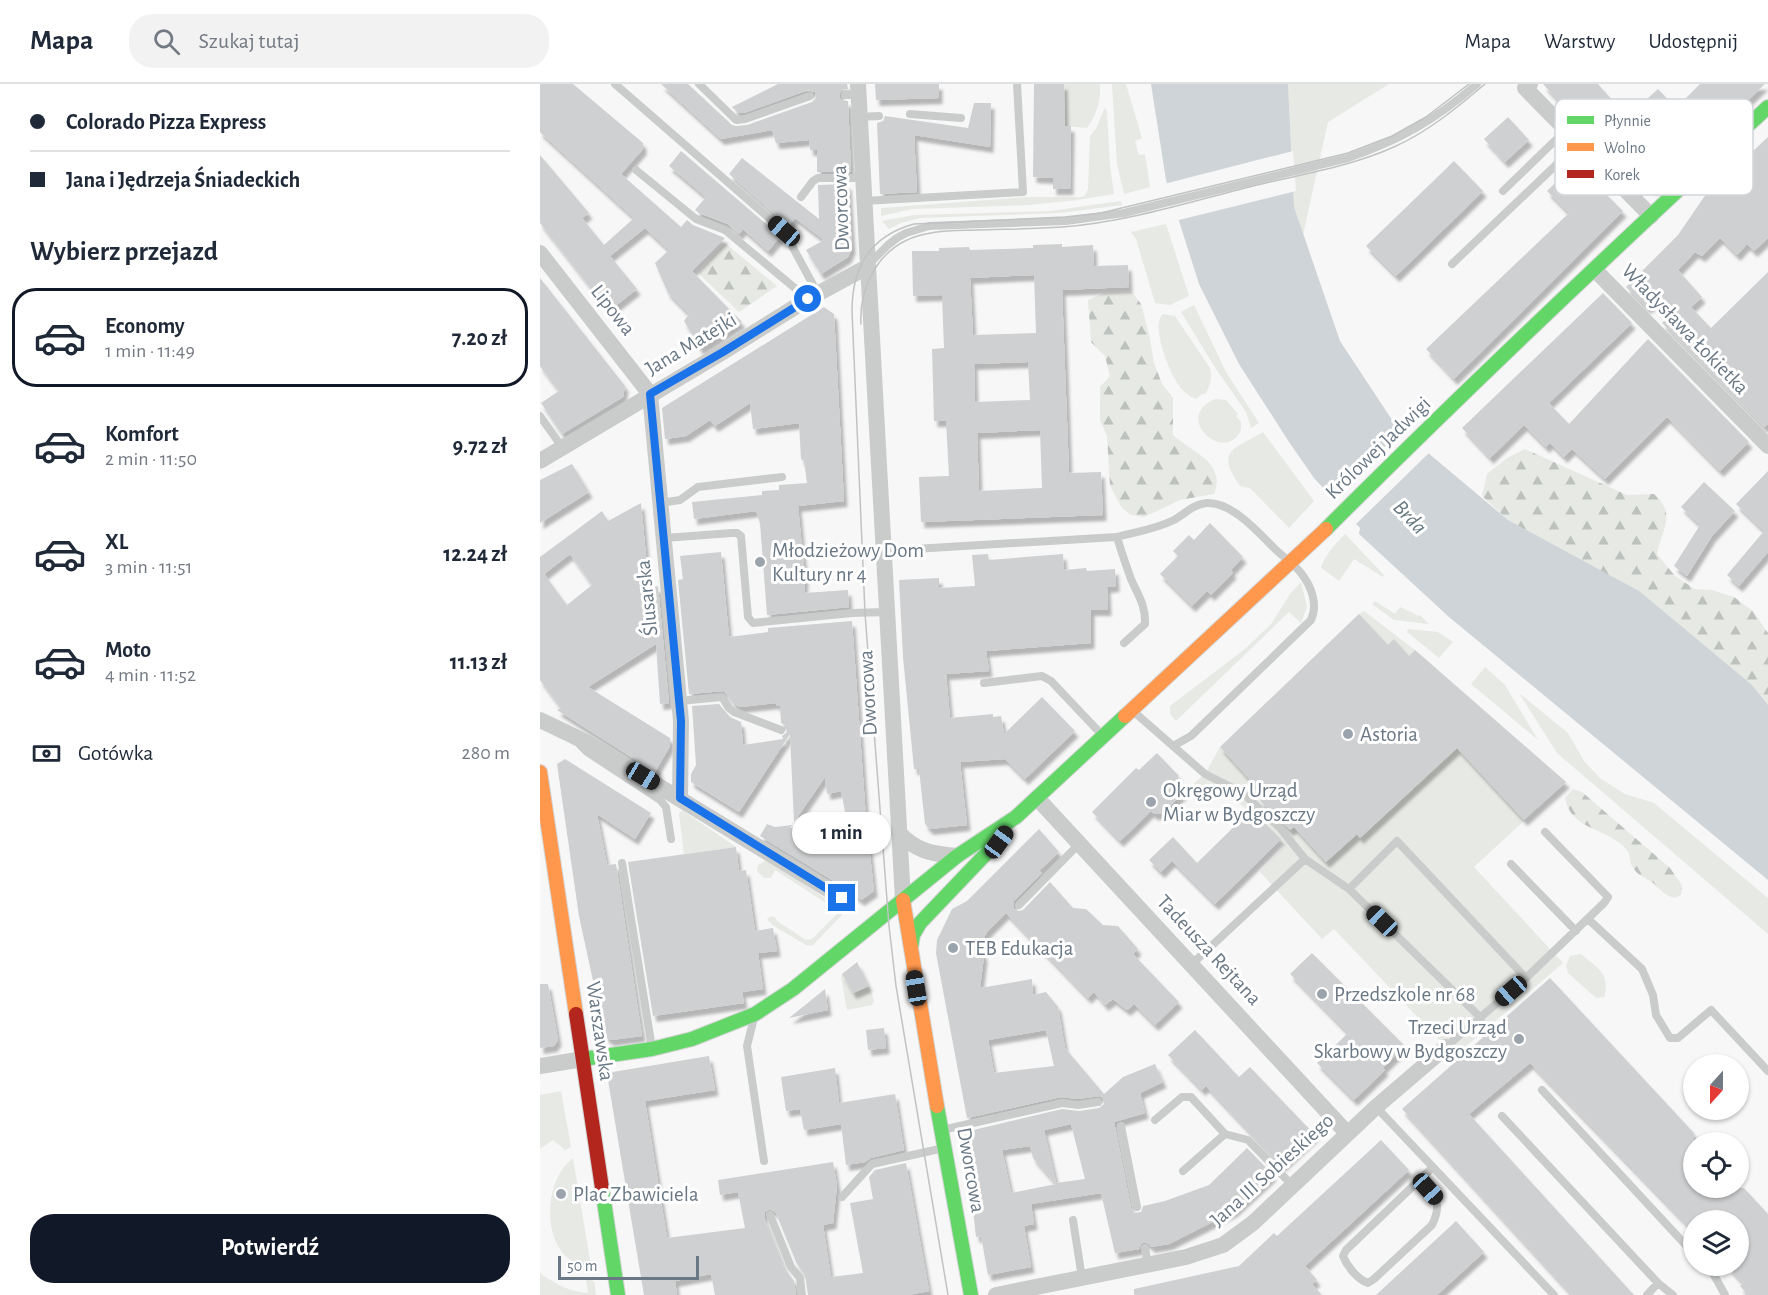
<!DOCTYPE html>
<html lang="pl">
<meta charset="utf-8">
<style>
:root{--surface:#fff;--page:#f2f2f3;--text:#1f2937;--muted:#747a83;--line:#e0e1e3;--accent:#111827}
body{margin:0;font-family:"Alegreya Sans",sans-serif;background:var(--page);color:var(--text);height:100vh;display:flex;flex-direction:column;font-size:22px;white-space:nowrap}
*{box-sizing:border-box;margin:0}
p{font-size:20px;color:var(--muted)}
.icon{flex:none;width:33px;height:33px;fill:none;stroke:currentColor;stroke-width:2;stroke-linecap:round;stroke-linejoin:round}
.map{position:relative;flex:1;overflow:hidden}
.panel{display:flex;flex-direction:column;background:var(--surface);width:540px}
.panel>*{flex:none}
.hud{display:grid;align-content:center;height:132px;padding:0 30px;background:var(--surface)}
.needle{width:39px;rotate:201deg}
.buttons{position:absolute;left:1143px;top:970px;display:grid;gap:12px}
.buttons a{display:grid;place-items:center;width:66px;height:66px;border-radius:50%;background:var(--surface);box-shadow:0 2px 4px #0004;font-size:30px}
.scale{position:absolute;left:18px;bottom:15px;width:141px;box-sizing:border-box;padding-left:6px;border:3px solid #6a7885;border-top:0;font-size:16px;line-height:21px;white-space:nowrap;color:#6a7885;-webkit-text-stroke:4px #fff;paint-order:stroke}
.end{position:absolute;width:27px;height:27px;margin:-14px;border:8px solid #1a73e8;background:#fff;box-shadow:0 0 0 3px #fff}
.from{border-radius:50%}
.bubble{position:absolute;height:42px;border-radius:21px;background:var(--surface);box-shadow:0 2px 4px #0004;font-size:20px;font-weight:700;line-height:42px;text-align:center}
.car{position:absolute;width:18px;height:36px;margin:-18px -9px;border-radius:8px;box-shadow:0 0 4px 2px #0007;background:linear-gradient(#222 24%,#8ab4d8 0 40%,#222 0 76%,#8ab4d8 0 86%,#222 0)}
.hud b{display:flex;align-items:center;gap:21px;height:57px;font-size:22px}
.hud b+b{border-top:2px solid var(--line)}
.hud i{width:15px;height:15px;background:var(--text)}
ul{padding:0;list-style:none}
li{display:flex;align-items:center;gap:18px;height:99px;margin:0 12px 9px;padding:0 18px;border:3px solid transparent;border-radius:24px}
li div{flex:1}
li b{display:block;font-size:22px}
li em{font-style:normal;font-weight:700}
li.active{border-color:var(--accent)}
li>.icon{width:54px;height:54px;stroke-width:1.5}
h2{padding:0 30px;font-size:27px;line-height:72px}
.pay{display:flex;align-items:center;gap:15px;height:66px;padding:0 30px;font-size:22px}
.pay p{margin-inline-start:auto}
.cta{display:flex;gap:12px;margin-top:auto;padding:12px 30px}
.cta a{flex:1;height:69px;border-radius:24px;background:var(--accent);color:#fff;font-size:24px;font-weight:700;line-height:69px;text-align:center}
header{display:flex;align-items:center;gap:36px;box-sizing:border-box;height:84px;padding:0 30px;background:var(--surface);border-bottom:2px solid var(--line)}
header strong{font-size:28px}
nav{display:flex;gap:33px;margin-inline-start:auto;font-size:21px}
.search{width:420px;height:54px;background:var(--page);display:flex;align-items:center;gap:15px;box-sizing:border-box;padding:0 21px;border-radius:24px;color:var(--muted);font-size:22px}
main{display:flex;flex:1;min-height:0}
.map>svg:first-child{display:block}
.green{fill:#e6e9e4}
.forest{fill:url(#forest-firs)}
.water{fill:#ced4d8}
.pier{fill:#f7f7f7}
.building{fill:#cfd0d1;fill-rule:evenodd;filter:url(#shadow)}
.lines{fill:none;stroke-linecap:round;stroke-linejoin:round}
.fast-casing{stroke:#d4d5d6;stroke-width:16}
.slow-casing{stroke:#d4d5d6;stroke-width:16}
.jam-casing{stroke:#d4d5d6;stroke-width:16}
.lane{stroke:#cacccc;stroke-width:8}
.street{stroke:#cacccc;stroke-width:16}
.fast{stroke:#63d668;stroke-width:14}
.slow{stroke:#ff974d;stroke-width:14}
.jam{stroke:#b3261e;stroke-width:14}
.tram{stroke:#c1c2c3;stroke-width:1.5}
.route{stroke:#1a73e8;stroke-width:8}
.poi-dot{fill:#9ba4ad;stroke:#fff;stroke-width:2}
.labels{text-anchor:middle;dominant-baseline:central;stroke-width:6;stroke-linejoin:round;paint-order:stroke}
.street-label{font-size:21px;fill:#6a7885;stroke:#fff}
.poi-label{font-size:21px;fill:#6a7885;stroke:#fff;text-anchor:start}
.water-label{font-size:22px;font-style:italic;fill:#667880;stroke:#fff}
.key{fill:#fff;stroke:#d2d6da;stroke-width:1.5}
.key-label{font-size:16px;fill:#6a7885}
</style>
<header>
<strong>Mapa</strong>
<div class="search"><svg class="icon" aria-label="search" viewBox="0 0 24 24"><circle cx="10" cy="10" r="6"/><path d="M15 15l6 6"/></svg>Szukaj tutaj</div>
<nav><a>Mapa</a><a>Warstwy</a><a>Udostępnij</a></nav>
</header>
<main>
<section class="panel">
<div class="hud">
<b><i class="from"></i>Colorado Pizza Express</b>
<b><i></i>Jana i Jędrzeja Śniadeckich</b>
</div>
<h2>Wybierz przejazd</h2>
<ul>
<li class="active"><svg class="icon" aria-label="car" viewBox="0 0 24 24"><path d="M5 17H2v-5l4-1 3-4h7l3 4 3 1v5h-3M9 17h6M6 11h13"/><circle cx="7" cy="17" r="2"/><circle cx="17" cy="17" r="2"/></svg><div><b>Economy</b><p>1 min · 11:49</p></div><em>7.20 zł</em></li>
<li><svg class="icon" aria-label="car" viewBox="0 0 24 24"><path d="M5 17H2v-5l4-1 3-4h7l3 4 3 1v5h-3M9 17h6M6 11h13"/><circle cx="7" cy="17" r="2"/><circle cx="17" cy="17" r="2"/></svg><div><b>Komfort</b><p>2 min · 11:50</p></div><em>9.72 zł</em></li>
<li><svg class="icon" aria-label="car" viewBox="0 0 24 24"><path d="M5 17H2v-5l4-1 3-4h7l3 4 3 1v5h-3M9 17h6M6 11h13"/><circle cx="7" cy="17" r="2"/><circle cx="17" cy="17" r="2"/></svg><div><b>XL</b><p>3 min · 11:51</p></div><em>12.24 zł</em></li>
<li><svg class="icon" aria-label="car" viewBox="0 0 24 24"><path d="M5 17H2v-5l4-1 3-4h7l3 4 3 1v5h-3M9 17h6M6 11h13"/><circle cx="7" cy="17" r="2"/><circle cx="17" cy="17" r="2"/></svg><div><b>Moto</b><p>4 min · 11:52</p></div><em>11.13 zł</em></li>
</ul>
<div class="pay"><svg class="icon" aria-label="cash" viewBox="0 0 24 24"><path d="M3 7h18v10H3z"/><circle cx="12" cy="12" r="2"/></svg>Gotówka<p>280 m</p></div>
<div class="cta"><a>Potwierdź</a></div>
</section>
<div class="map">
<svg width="1228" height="1211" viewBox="0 0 1228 1211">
<defs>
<pattern id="forest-firs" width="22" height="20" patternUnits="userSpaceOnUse" patternTransform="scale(1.5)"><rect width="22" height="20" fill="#e6e9e4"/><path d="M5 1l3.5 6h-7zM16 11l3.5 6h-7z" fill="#bec2be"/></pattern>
<filter id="shadow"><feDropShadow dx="3.5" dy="6" stdDeviation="1.5" flood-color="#0004"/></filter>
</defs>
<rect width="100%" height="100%" fill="#f7f7f7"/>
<path class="green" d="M524 0H560C561 18 557 29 547 44L525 42Z
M572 0H586L602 54 595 57 599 71 605 70 610 103 584 110 577 80Z
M748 0H849L788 38 763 151 754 123Z
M565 23 567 28 570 82 574 110 537 116 489 121 372 125 341 132V124L488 113H542L545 111 548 105 550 52 557 43Z
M581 117 582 121 521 129 380 134 361 139 349 145 342 137 374 131 510 127Z
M626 140 649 212 630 221 615 219 596 155 591 148Z
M654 221 686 288 719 339 711 344 706 328 676 285 641 228Z
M623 230 635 232 670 284C672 292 671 302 665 310H662L656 315C649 312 642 307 638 300 629 288 610 240 623 230Z
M676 315 686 316 698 330 696 332 701 338V346C684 382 631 331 676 315Z
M723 348 774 417 749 444 710 404 700 402C675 366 693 366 723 348Z
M805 450 844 491 843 493 814 475 799 497 783 485 781 483C786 470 795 460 805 450Z
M761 498 767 523 761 539 749 528 636 637 630 630V622L705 565 731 540 750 510Z
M835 517 855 530 860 523 879 532 880 531 889 540 854 536 832 520Z
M824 527 875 566 1026 698 934 783 1023 879 917 970 906 963 794 845 782 855 720 788 744 763 712 729 695 716 653 700 665 690 680 663 819 530Z
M868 545 898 548 913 558 899 574 867 548Z
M945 583 965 601 998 656 931 600Z
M979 609 1028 649 1044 677 1061 695 1085 710 1114 719 1228 814V850L1017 669Z
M142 726 196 763 144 770 139 730Z
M227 776 303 826 302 831 272 862 266 861 232 841 227 835 232 832 236 834 237 837 266 856 272 855 297 830V826L235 786 231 794H224L217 787 218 781Z
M1041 870C1057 884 1071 889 1064 913L1056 914 1028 889 1026 882 1030 872Z
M302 890 313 909 329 902 334 916 332 921 307 926 301 893Z
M21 1007 31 1063 25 1066 13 1056 0 1065V1011Z
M33 1074 51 1182C0 1181 0 1098 33 1074Z
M0 1188 1 1190C16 1200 30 1208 48 1209L46 1195 54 1197 56 1211H0Z"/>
<path class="forest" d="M185 159 237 202 199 228 158 189Z
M592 208 601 220 609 250 614 279 622 300 633 314V351C651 368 687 378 674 410L640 416 604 433 591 431 582 424 570 402 567 352 560 336V303L570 292 565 272 551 258 548 216 564 209Z
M985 365 1087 411 1114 410C1137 431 1122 444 1117 470L1135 492 1155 505 1172 506 1194 513 1213 527 1228 549V621L1212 601 968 436 942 412 947 390 967 374Z
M1033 705 1042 708 1130 784 1142 801 1141 811 1135 814C1124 811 1121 806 1113 799 1105 793 1097 792 1092 782 1089 777 1091 770 1086 765 1068 744 1030 746 1025 714Z"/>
<path class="water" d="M611 0H748L754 123 800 257 856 342 968 436 1099 507 1212 601 1228 621V796L909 533 819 450 820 444 774 394 749 358 699 280 659 200 626 96Z"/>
<path class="pier" d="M753 67 756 107 635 137 624 100Z
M864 344 891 367 814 442 790 416Z"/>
<path class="building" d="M0 0H33L103 59V65L81 90 141 143 147 136 153 141 185 154 152 187 202 238 160 265 144 237 149 230 128 209 115 179 129 166 105 144 70 172 97 205 69 227 0 139V71L49 129 42 134 64 161 94 134 0 48Z
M121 0H148L192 41 196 42 207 41 272 18 276 14 275 8 268 6 204 29H198L192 23 238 0H307L308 5 301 6 299 12 301 16 308 17 311 88H277V66H270L269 56 236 59 232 46 181 55Z
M335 0H399V14L336 16Z
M494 0H524L525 42H531L530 105H513V94L493 93Z
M1003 0H1058L1087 33 1118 5 1136 24 1160 0H1225L1114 106 1064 56 1059 61Z
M434 19H451L450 63 374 51 377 108 340 110 337 39 343 37 345 32 428 44Z
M968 33 989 56 965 78 944 55Z
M1228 53V154L1214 167 1207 160 1197 171 1180 154 1162 172 1155 168 1138 186 1162 213 1151 223 1171 244 1228 188V340L1224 343 1122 239 1127 234 1112 220 1107 224 1086 203 1138 151 1164 113Z
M141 67 239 151 240 153 228 167 203 145 199 150 188 140 159 129 155 126 166 113 129 82Z
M202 74 279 135 278 101 308 100 312 164 308 173 281 190 266 166 284 156 255 134 248 142 189 90Z
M914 77 943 107 856 192 826 162Z
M1035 79 1083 127 914 295 886 265 1029 129 1007 107Z
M522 160V163L553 161 554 182 588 181 589 203 522 206 529 389 561 388 563 431 381 438 379 393 409 392 406 337H394L392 265 404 264 402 211 373 212 372 167H399V164L429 163 430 166 493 164V161ZM494 191 496 249 433 251 430 194ZM488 278 490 316 435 318 434 280ZM500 346 502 404 439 407 437 349Z
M0 194 85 302 83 313 22 350 1 319 19 307 0 282Z
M1063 209 1092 239 1009 319 1029 340 1108 255 1209 358 1180 387 1127 333 1065 395 1032 365 1024 373 1010 359 1006 363 984 341 950 374 922 344Z
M284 223 294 230 304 417 258 422 265 495 264 509 308 506 309 523 227 531 220 439 216 427 154 435 152 418 222 411V407L239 406V401L267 399 264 377 261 375 259 339 213 345 210 319 175 342 170 336 146 352 125 355 122 324Z
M32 380 49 408 0 439V396Z
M1228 387V468L1199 502 1187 491 1224 447 1196 420Z
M1164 398 1195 427 1172 452 1147 492 1134 482 1160 441 1141 423Z
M101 419 109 504 118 502 129 619 120 620 116 560 48 603 130 654V662L115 688 17 626 21 624 0 596V473L62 427 68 437ZM30 470 52 501 27 521 4 490Z
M670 439 703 473 691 486 693 489 671 511 667 507 652 522 620 490 638 472 633 467 649 451 654 456Z
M181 468 189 553 228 548V544L312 537 326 735 334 807 321 816 307 805 220 752 227 740 235 743 252 741 250 744 255 743 294 766 291 739 307 738 301 707 287 710 285 693 254 738 250 650 199 728 151 698V690L156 681 152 622 179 620 190 633 201 638 203 661 243 655 242 652 247 648 246 642 241 639 240 621 237 622 236 619 200 623 194 620 184 607 149 610 138 496 143 495 140 472Z
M448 470 449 476 523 470 524 486 546 484 547 487 575 485 576 502 567 503 568 526H551V559L446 567 449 587 406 590 410 634 453 630V633L461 632 464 650 502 613 535 647 485 695 465 675 420 678 427 741 390 745 385 740 379 685H374L363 573 359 496 399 494V504L435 502 432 471Z
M819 530 848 561 854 555 869 572 875 566 1026 698 984 736 917 664 820 754 817 750 786 778 754 743 750 746 720 717 725 712 680 663Z
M617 669 639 692 635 695 646 706 622 730H614L611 727 580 757 552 728 596 684 599 686Z
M25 675 111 729 95 755 57 730 67 781 76 780 102 952 71 956 65 952 39 832 17 680Z
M711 726 741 755 675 820 632 777 621 788 609 776 633 753 657 779Z
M499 745 519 768 499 787 502 789 474 817 473 820 474 825 478 827 483 826 510 798 533 824 546 825 563 841 578 842 598 865 593 870 639 918 615 941 594 920 587 926 573 915 565 921 554 908 548 914 466 829 447 848 440 862 444 872 440 904 492 895 493 911 506 908 518 923 525 964 564 1010 583 993 615 980 623 998 600 1009 605 1029 574 1038 591 1124 594 1129 601 1128 603 1122 625 1117 669 1101 707 1064 733 1091 694 1127 629 1160 611 1163 609 1160 604 1158 601 1160 599 1165 575 1169 561 1109 491 1120 494 1140 484 1142 491 1183 448 1191 441 1152 436 1153 425 1051 429 1050V1047L522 1025 539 1027 559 1024 564 1020 563 1015 560 1012 538 1015 521 1013 427 1034 396 869 397 856 412 825 427 817ZM506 946 514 982 454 989 448 956ZM531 1040 545 1095 516 1099 504 1046ZM490 1062 493 1074 516 1100 471 1109 462 1066Z
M196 763 199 787 206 786 215 847 233 844 237 867 218 869 223 905 202 908 204 919 113 932 88 778Z
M772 869 865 962 843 984 845 986 814 1016 777 979 808 949 750 890Z
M317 878 329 902 313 909 302 890Z
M1010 894 1154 1049V1104H1204L1228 1130V1211H1208L1200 1202 1203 1199 1187 1182H1198V1137H1154V1148L990 979 929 1030 1094 1211H1032L862 1025Z
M0 900H8L18 956 14 962 0 964Z
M285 905 288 926 249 934Z
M344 944 346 964 328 966 326 946Z
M655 946 699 993 710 983 775 1051 742 1082 666 1002 662 1006 628 971Z
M169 972 175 1006 105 1017 127 1154 205 1144 198 1108 180 1111 178 1096 293 1078 297 1102 293 1139 283 1141 291 1193 323 1189 310 1119 333 1115 329 1093 335 1086 366 1079 389 1207 368 1211H268L265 1191 257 1180 236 1129 230 1125 225 1128 224 1133 245 1185 254 1197 256 1211H175L171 1190 135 1197 137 1211H104L68 996 73 988Z
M295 984 299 1019 355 1010 364 1066 331 1074 325 1078 306 1081 301 1040 264 1046 260 1025 246 1027 241 993Z
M841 1056 869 1086 765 1182 777 1196 772 1200 782 1211H594V1205L699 1182 734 1149 737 1152Z
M916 1137 944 1168 897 1211H836Z"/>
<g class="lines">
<g class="fast-casing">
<path id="fast" d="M786 445C930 301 1078 161 1228 23
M371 864 373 851 380 839 463 752
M43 975 112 965 152 955 215 930 253 905 417 772 476 733 585 632
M397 1022 431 1211
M62 1104 78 1211"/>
</g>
<g class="slow-casing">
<path id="slow" d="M585 632 786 445
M0 688 36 930
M363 816 397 1022"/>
</g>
<g class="jam-casing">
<path id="jam" d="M36 930 62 1104"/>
</g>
<path class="lane" d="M75 0 244 147 278 210
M159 0 196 36 205 35 270 12
M305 11H318
M370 30 421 34
M320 33 339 32
M96 86 156 135 185 146 268 215
M963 107 1026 46
M261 113 273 97 278 94H323
M324 117 483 108 477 0
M329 180 348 161 357 154 366 149 389 142 526 137 584 129 808 74C860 56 895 36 937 0
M912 180 1039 59
M0 332 22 363
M120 419 140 416 158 403 242 393
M577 453C581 467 586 481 591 495 598 511 606 522 605 540L584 559
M124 454 192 449H197L201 452 208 533 213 539 312 529 346 528
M343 465H374L577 453C596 448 616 445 634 436 645 430 653 420 667 419 692 418 718 448 734 464 743 473 754 480 761 489 772 503 778 521 771 536L651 652 633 662
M444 599 502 592 511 597 563 652
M139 617 182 613 189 624 194 628 241 646
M593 627 665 690 703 709 740 744 765 775 652 880
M40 661 47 668 120 716 126 723 131 755
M765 775 809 805 941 934
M82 779 112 964
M971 780 1036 847
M809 805 857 757 986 894 906 963
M479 821 540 759
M1048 835 1102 885 1113 911 1116 931 1130 954H1138L1171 926 1228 987
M986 894 1064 819 1068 813 1005 748
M214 934 207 962 224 1077
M1002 1006 1154 1170
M836 1023 1014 1211
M962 1032 1118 1199 1133 1211
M615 1036 642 1013H651L685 1050
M581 1042 597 1123
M402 1046 522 1019 538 1021 558 1018
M643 1087 685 1050 708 1056 752 1101
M880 1096C895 1112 903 1119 892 1141L834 1195 828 1199C817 1195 807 1182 803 1172L806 1166 893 1083
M302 1113 332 1080 404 1064
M230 1131 251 1183 260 1194 262 1211
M533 1136 542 1194
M605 1164 608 1181
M1165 1182 1174 1191 1185 1211
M1107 1211 1118 1199"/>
<path class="street" d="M318 0 363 816
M990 0 985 4 1111 132
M0 169 110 310 141 637 140 714
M1055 186 1228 362
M0 377 183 268 268 215 327 183
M0 636 48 659 302 814
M497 714 807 1049
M358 748C376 767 391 770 417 772
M0 982 43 975
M456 1211 646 1173 683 1161 713 1139 836 1023 906 963"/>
<use href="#fast" class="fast"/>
<use href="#slow" class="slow"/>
<use href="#jam" class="jam"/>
<path class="tram" d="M321 240C319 207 335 172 365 157 388 146 412 147 436 146 465 145 494 145 522 143 588 138 653 117 717 101 763 90 813 82 856 62 889 47 918 23 945 0
M408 1211 356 902 349 842 325 529 312 227C312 183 330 152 374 140L525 133 561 129 808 69 852 52 886 33 929 0"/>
</g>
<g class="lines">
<path class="route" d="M268 215 183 268 110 310 141 637 140 714 302 814"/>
</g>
<g class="poi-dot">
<circle cx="220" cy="478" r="6"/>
<circle cx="808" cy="650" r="6"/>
<circle cx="611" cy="718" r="6"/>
<circle cx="413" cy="864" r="6"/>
<circle cx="782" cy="910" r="6"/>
<circle cx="979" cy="955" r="6"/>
<circle cx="21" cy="1110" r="6"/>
</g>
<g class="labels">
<g class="street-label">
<text transform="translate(301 124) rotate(-92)">Dworcowa</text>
<text transform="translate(73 226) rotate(52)">Lipowa</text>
<text transform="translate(1145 245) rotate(46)">Władysława Łokietka</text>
<text transform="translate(151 260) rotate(-31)">Jana Matejki</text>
<text transform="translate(838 364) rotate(-44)">Królowej Jadwigi</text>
<text transform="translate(107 514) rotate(-96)">Ślusarska</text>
<text transform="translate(328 609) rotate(-93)">Dworcowa</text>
<text transform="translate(669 866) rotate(47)">Tadeusza Rejtana</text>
<text transform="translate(60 947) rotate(82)">Warszawska</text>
<text transform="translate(431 1086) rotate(80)">Dworcowa</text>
<text transform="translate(732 1086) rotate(-42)">Jana III Sobieskiego</text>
</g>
<g class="poi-label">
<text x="232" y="466">Młodzieżowy Dom<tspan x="232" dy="24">Kultury nr 4</tspan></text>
<text x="820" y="650">Astoria</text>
<text x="623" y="706">Okręgowy Urząd<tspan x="623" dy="24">Miar w Bydgoszczy</tspan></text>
<text x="425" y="864">TEB Edukacja</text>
<text x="794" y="910">Przedszkole nr 68</text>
<text x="967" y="943" text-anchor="end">Trzeci Urząd<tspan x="967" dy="24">Skarbowy w Bydgoszczy</tspan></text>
<text x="33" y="1110">Plac Zbawiciela</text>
</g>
<g class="water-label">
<text transform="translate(870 433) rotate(46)">Brda</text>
</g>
</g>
<rect x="1015" y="15" width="198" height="96" rx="9" class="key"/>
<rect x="1027" y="32" width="27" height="8" fill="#63d668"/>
<rect x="1027" y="59" width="27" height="8" fill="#ff974d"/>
<rect x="1027" y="86" width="27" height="8" fill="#b3261e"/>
<g class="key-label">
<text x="1064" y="42">Płynnie</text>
<text x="1064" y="69">Wolno</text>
<text x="1064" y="96">Korek</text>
</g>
</svg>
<div class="buttons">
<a><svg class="needle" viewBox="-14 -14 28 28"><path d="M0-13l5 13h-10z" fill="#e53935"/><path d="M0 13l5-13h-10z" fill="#747a83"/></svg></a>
<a><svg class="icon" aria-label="locate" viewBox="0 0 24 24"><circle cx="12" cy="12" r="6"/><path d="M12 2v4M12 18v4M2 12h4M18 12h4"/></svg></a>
<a><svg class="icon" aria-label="layers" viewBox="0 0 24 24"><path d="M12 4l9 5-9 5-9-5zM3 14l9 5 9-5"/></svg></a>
</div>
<div class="scale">50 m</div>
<i class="end from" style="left:268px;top:215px"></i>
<i class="end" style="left:302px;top:814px"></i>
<div class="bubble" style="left:252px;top:728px;width:99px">1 min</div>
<i class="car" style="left:244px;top:147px;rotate:311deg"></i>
<i class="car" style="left:103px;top:692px;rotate:121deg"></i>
<i class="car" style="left:459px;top:758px;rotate:36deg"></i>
<i class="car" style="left:842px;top:837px;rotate:314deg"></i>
<i class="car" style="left:376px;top:904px;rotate:351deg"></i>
<i class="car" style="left:971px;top:907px;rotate:229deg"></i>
<i class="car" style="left:888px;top:1105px;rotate:138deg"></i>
</div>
</main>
